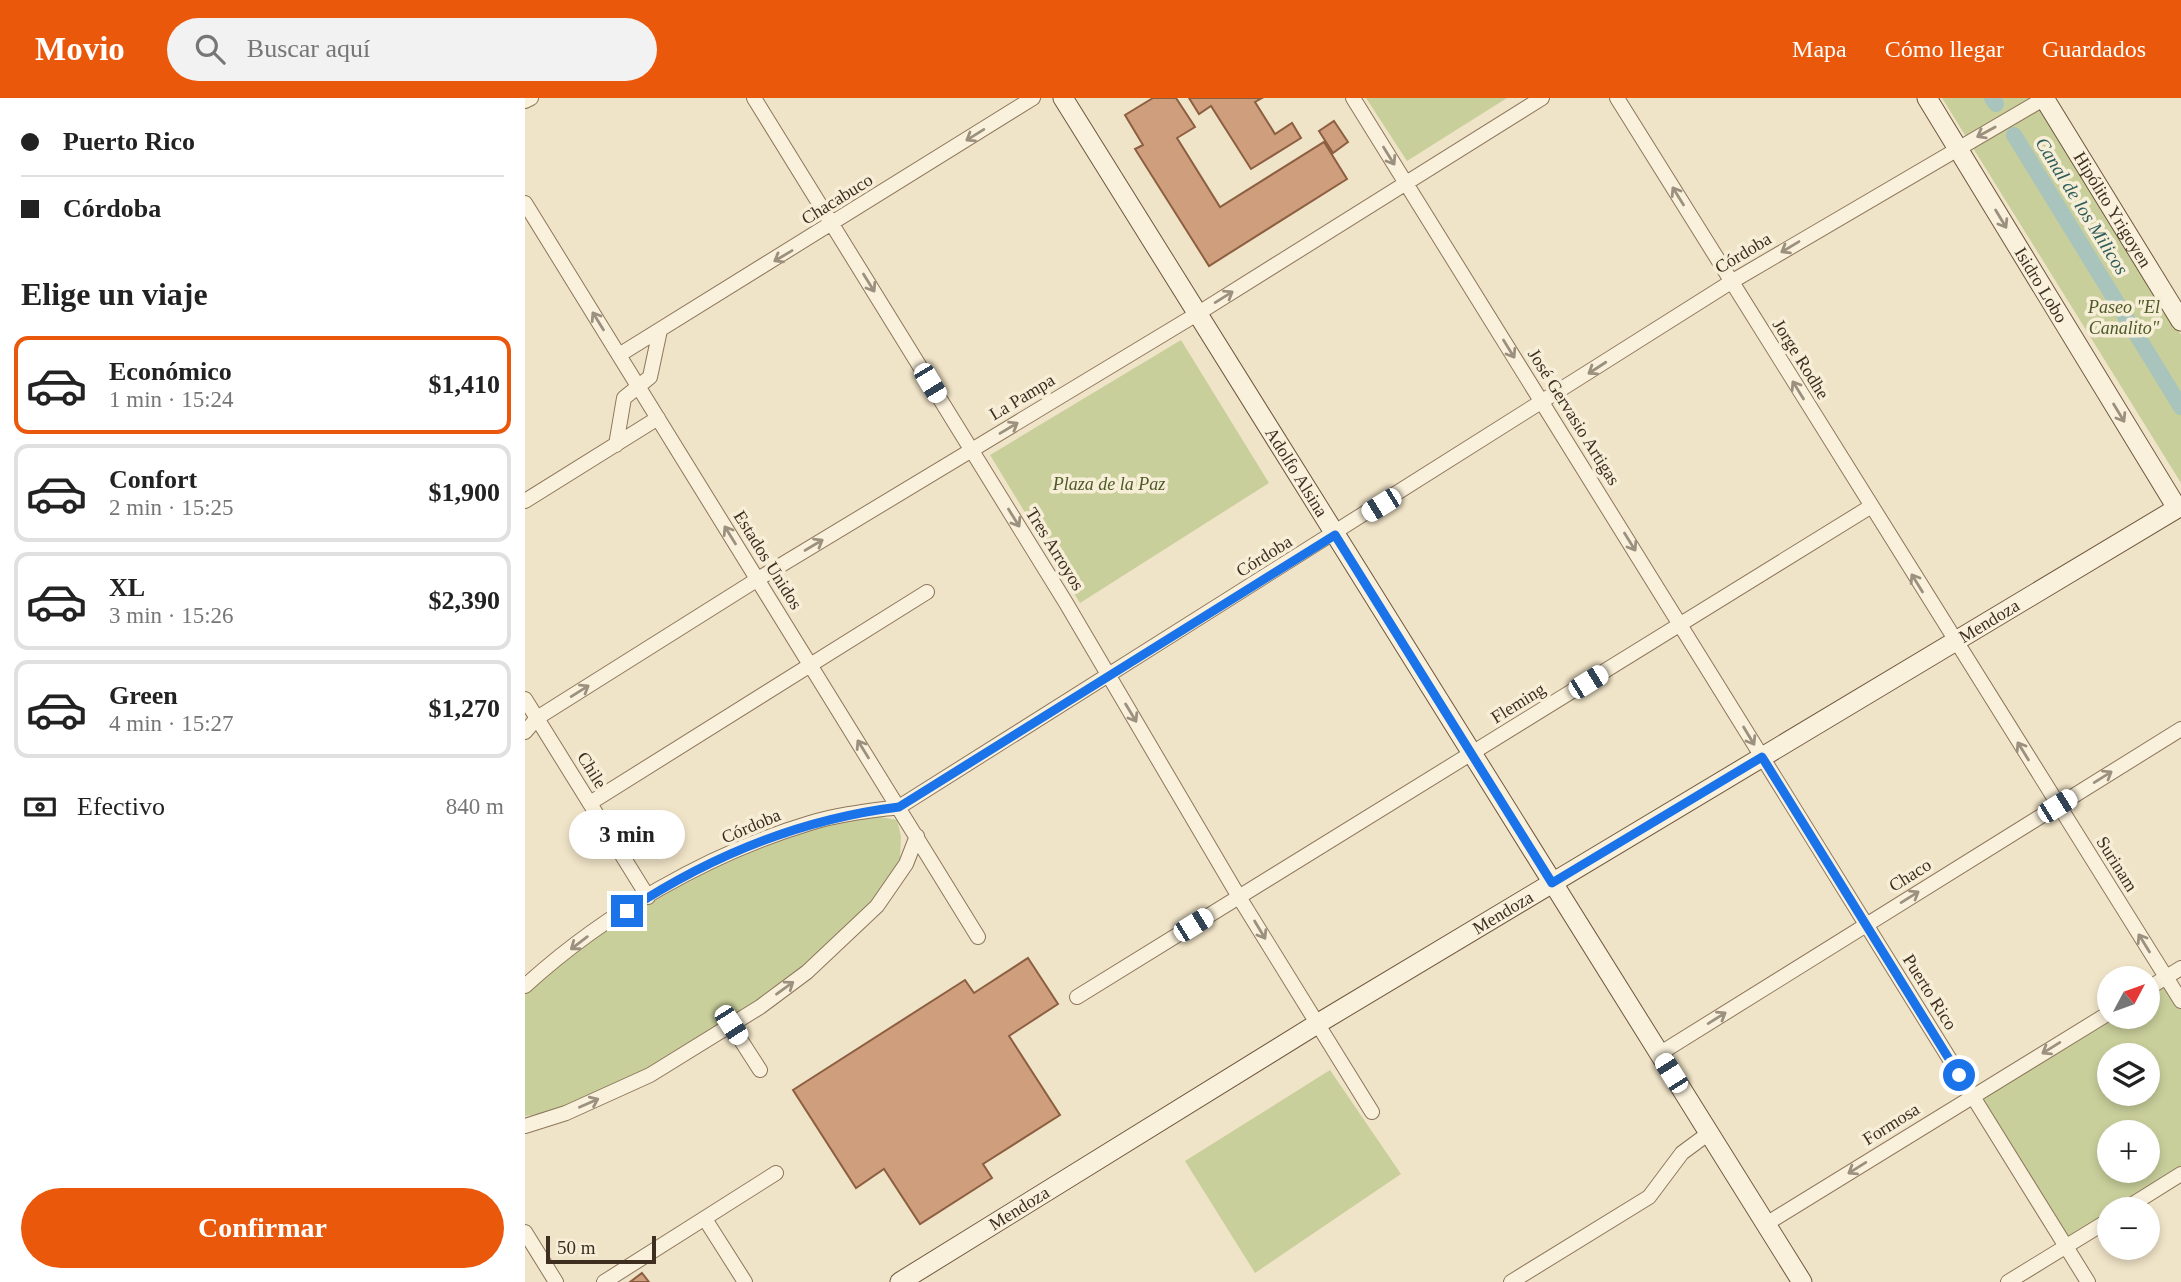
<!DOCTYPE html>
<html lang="es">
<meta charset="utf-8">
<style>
:root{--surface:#fff;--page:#f2f2f2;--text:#222;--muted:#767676;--line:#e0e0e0;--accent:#ea580c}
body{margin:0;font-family:Georgia,serif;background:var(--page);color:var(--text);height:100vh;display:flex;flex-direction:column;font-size:26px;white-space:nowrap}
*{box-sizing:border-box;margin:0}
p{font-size:23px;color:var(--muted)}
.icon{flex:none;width:38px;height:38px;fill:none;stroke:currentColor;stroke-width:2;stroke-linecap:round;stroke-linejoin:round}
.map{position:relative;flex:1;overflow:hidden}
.details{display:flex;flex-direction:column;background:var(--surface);width:525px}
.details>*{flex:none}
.top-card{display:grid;align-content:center;height:154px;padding:0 21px;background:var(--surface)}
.needle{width:46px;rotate:49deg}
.controls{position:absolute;left:1572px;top:868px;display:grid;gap:14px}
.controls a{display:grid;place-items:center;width:63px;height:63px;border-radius:50%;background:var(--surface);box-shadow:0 4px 10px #0003;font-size:35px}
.scale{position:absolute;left:21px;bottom:18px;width:110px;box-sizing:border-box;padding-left:7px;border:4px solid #3d2e20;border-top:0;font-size:19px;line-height:24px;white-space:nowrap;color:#3d2e20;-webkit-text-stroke:5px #f7eed8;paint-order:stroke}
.end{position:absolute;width:32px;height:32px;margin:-16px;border:9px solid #1a73e8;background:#fff;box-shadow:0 0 0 4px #fff}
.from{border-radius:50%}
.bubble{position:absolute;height:49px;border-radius:24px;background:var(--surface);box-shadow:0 4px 10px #0003;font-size:23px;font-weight:600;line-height:49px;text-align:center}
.car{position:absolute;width:21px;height:42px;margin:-21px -10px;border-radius:9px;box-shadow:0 0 5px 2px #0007;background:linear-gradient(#fff 24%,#345 0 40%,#fff 0 76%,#345 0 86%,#fff 0)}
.top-card b{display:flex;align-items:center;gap:24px;height:66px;font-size:26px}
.top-card b+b{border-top:2px solid var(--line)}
.top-card i{width:18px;height:18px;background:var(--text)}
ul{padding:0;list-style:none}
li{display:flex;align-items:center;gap:21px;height:98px;margin:0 14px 10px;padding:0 7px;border:4px solid var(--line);border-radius:14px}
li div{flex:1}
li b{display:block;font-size:26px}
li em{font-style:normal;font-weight:600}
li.active{border-color:var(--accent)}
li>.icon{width:63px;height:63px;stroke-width:1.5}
h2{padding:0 21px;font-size:32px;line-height:84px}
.pay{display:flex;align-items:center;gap:18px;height:77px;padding:0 21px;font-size:26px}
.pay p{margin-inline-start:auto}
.action{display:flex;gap:14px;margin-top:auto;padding:14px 21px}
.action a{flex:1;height:80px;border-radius:42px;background:var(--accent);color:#fff;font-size:28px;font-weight:600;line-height:80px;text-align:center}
header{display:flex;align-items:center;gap:42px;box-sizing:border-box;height:98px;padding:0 35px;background:var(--accent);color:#fff}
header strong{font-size:33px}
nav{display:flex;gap:38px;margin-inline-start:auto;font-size:24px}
.search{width:490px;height:63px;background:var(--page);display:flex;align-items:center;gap:18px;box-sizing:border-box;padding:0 24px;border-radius:38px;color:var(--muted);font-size:26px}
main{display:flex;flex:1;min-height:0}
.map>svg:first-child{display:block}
.green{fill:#c9cf9b;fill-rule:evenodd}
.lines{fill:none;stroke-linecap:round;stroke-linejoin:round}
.canal{stroke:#a9c4bc;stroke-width:16}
.building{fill:#cf9f7d;stroke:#8d5f41;stroke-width:2}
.street-casing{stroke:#8d765c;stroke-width:16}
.secondary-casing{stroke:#6f573f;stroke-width:21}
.street{stroke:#faf1dc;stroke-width:14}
.secondary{stroke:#faf1dc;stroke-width:19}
.oneway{stroke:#9c907e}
.route{stroke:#1a73e8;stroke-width:9}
.labels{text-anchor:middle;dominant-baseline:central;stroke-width:7;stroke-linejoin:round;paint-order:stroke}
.street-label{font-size:18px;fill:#3d2e20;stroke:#f7eed8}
.park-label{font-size:18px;font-style:italic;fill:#4d5a26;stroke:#f7eed8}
.water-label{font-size:19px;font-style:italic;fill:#2f5d5a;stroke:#f7eed8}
</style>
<header>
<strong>Movio</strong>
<div class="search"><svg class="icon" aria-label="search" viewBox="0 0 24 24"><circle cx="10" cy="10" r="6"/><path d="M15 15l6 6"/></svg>Buscar aquí</div>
<nav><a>Mapa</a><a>Cómo llegar</a><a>Guardados</a></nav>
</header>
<main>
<section class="details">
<div class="top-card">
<b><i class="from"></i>Puerto Rico</b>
<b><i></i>Córdoba</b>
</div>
<h2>Elige un viaje</h2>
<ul>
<li class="active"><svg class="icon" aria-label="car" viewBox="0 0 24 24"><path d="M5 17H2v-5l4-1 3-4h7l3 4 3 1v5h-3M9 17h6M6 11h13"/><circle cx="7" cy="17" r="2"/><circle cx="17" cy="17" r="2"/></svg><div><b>Económico</b><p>1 min · 15:24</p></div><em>$1,410</em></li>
<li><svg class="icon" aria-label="car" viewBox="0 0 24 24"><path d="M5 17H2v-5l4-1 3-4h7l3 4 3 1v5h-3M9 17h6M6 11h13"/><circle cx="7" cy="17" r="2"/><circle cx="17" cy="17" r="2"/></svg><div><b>Confort</b><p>2 min · 15:25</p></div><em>$1,900</em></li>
<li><svg class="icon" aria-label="car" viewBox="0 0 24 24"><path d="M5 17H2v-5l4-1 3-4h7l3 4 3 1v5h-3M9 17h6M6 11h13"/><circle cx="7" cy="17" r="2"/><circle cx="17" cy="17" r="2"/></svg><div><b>XL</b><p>3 min · 15:26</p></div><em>$2,390</em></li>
<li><svg class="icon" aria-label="car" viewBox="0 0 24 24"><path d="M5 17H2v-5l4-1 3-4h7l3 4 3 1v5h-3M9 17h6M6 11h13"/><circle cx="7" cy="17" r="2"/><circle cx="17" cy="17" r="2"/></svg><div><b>Green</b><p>4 min · 15:27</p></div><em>$1,270</em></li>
</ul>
<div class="pay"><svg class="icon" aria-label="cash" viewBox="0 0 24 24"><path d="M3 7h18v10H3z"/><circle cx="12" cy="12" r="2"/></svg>Efectivo<p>840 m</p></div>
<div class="action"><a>Confirmar</a></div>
</section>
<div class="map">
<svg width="1656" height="1184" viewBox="0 0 1656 1184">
<rect width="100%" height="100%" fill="#f0e4c8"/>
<path class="green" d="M841 0H982L882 63Z
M1417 0H1509L1656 237V385Z
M656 242 744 385 555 505 465 357Z
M339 716 372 722 376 738 375 761 366 785 280 872 168 948 39 1012 0 1018V894L124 800 216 756 285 727Z
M1641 879 1656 903V1076L1600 1111H1584V1122L1541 1149 1447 998 1584 919H1622V891ZM1584 957H1622V996H1584ZM1584 1034H1622V1073H1584Z
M805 972 876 1076 730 1175 660 1063Z"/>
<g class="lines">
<path class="canal" d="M1467 0 1471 6
M1489 37 1656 309"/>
</g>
<path class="building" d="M628 0H651L670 29 652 40 695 109 799 44 822 81 684 168 610 51 618 47 600 17Z
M664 0H737L730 4 750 36 767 25 776 40 726 71 686 8 674 16Z
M809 23 823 44 808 55 794 33Z
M503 860 533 906 484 938 535 1017 458 1066 467 1080 395 1126 359 1071 331 1090 268 992 440 882 449 895Z
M117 1175 124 1184H105Z"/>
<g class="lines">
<g class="street-casing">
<path id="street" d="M229 0 541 505 714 799 847 1014
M828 0 1563 1184
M1092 0 1656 903
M0 3 6 0
M0 105 453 839
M94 257 508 0
M91 347 99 300 125 279 135 232
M0 403 133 320
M0 601 123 799
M0 634 12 620 233 481 672 216 1017 0
M65 705 402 494
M0 888C79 816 182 756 285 725 314 716 344 713 374 709L1206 184 1520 0
M1622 891 1656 870
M552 899 1345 409
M206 927 235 972
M1134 956 1656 631
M0 1028 41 1015 125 977 235 909 282 874 352 808 381 766 392 738
M1600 1111 1656 1076
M180 1121 220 1184
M1241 1126 1584 915
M0 1134 31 1184
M79 1184 251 1075
M986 1184 1124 1099 1157 1055 1184 1035
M1483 1184 1584 1122"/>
</g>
<g class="secondary-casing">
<g id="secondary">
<path id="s1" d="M538 0 1277 1184"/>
<path id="s2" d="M1402 0 1652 410"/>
<path id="s3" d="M1519 0 1656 223"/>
<path id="s4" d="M375 1184 792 926 1656 408"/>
</g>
</g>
<use href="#street" class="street"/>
<use href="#secondary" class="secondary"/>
</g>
<defs><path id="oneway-shaft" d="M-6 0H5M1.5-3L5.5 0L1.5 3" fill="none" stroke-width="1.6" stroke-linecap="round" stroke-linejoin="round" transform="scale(1.75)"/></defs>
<g class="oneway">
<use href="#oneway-shaft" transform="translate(1461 34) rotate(151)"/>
<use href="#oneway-shaft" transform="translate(450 37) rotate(148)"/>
<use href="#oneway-shaft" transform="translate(864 58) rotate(58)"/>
<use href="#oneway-shaft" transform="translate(1153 98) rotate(-122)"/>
<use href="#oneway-shaft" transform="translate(1476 121) rotate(59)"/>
<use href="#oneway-shaft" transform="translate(1265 149) rotate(149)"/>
<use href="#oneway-shaft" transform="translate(258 158) rotate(149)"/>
<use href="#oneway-shaft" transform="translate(344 185) rotate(58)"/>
<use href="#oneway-shaft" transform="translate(699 199) rotate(-32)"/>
<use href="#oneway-shaft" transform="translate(73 223) rotate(-122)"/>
<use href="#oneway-shaft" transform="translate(984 251) rotate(58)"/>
<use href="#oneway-shaft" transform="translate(1072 270) rotate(147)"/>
<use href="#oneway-shaft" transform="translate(1273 292) rotate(-122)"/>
<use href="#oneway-shaft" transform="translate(1594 315) rotate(59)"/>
<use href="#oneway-shaft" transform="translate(484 330) rotate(-31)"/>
<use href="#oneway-shaft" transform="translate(489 420) rotate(58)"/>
<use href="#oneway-shaft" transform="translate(205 437) rotate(-122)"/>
<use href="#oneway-shaft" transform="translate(1105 444) rotate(58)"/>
<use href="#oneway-shaft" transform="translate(289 447) rotate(-31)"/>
<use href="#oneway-shaft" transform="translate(1392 485) rotate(-122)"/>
<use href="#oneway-shaft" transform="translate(55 593) rotate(-32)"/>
<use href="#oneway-shaft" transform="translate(606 615) rotate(59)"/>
<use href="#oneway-shaft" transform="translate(1224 638) rotate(59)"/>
<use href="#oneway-shaft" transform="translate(338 651) rotate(-122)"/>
<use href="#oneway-shaft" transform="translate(1498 653) rotate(-122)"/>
<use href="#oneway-shaft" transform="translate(1578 679) rotate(-32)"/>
<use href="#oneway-shaft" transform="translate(1385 799) rotate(-32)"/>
<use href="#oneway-shaft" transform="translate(735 832) rotate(59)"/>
<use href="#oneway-shaft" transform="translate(54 845) rotate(143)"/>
<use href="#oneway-shaft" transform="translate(1619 845) rotate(-122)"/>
<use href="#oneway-shaft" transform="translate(260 890) rotate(-36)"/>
<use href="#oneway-shaft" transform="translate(1192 920) rotate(-32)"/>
<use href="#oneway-shaft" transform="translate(1526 950) rotate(148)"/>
<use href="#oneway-shaft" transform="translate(64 1005) rotate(-24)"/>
<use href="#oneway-shaft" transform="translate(1332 1070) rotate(148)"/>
</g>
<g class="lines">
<path class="route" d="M102 813C185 758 276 721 374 709L810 437 1027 785 1237 659 1434 977"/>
</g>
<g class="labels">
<g class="street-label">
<text transform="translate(312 101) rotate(-32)">Chacabuco</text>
<text stroke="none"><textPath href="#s3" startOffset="131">Hipólito Yrigoyen</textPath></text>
<text transform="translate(1218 155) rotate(-31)">Córdoba</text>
<text stroke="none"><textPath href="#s2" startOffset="219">Isidro Lobo</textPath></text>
<text transform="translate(1276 261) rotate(58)">Jorge Rodhe</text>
<text transform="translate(497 299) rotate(-31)">La Pampa</text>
<text transform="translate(1049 319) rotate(58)">José Gervasio Artigas</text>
<text stroke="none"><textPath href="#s1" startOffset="441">Adolfo Alsina</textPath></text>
<text transform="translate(530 451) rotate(58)">Tres Arroyos</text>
<text transform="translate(739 458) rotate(-32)">Córdoba</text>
<text transform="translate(243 462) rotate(58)">Estados Unidos</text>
<text stroke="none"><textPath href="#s4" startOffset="1274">Mendoza</textPath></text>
<text transform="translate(993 605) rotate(-32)">Fleming</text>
<text transform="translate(67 672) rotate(58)">Chile</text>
<text transform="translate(226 728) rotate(-23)">Córdoba</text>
<text transform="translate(1592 766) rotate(58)">Surinam</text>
<text transform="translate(1385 777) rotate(-32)">Chaco</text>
<text stroke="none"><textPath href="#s4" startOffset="707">Mendoza</textPath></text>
<text transform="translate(1405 894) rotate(58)">Puerto Rico</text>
<text transform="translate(1366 1026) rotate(-32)">Formosa</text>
<text stroke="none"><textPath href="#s4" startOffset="140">Mendoza</textPath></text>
</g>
<g class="park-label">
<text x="1599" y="209">Paseo "El<tspan x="1599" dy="21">Canalito"</tspan></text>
<text x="584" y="386">Plaza de la Paz</text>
</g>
<g class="water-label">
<text transform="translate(1557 108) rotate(58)">Canal de los Milicos</text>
</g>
</g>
</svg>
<div class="controls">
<a><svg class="needle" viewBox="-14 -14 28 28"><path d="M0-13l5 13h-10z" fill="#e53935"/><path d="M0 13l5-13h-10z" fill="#767676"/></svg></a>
<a><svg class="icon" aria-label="layers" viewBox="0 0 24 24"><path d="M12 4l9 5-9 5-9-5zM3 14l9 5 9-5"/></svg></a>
<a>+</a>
<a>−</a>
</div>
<div class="scale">50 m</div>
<i class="end from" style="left:1434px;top:977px"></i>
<i class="end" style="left:102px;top:813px"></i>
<div class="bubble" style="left:44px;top:712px;width:116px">3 min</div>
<i class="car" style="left:405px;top:285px;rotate:149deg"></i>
<i class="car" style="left:856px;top:407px;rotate:238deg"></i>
<i class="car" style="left:1063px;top:584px;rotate:58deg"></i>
<i class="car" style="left:1532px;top:708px;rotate:58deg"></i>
<i class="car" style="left:668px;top:827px;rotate:58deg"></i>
<i class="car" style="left:206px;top:927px;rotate:147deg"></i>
<i class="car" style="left:1146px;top:975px;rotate:328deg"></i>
</div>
</main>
